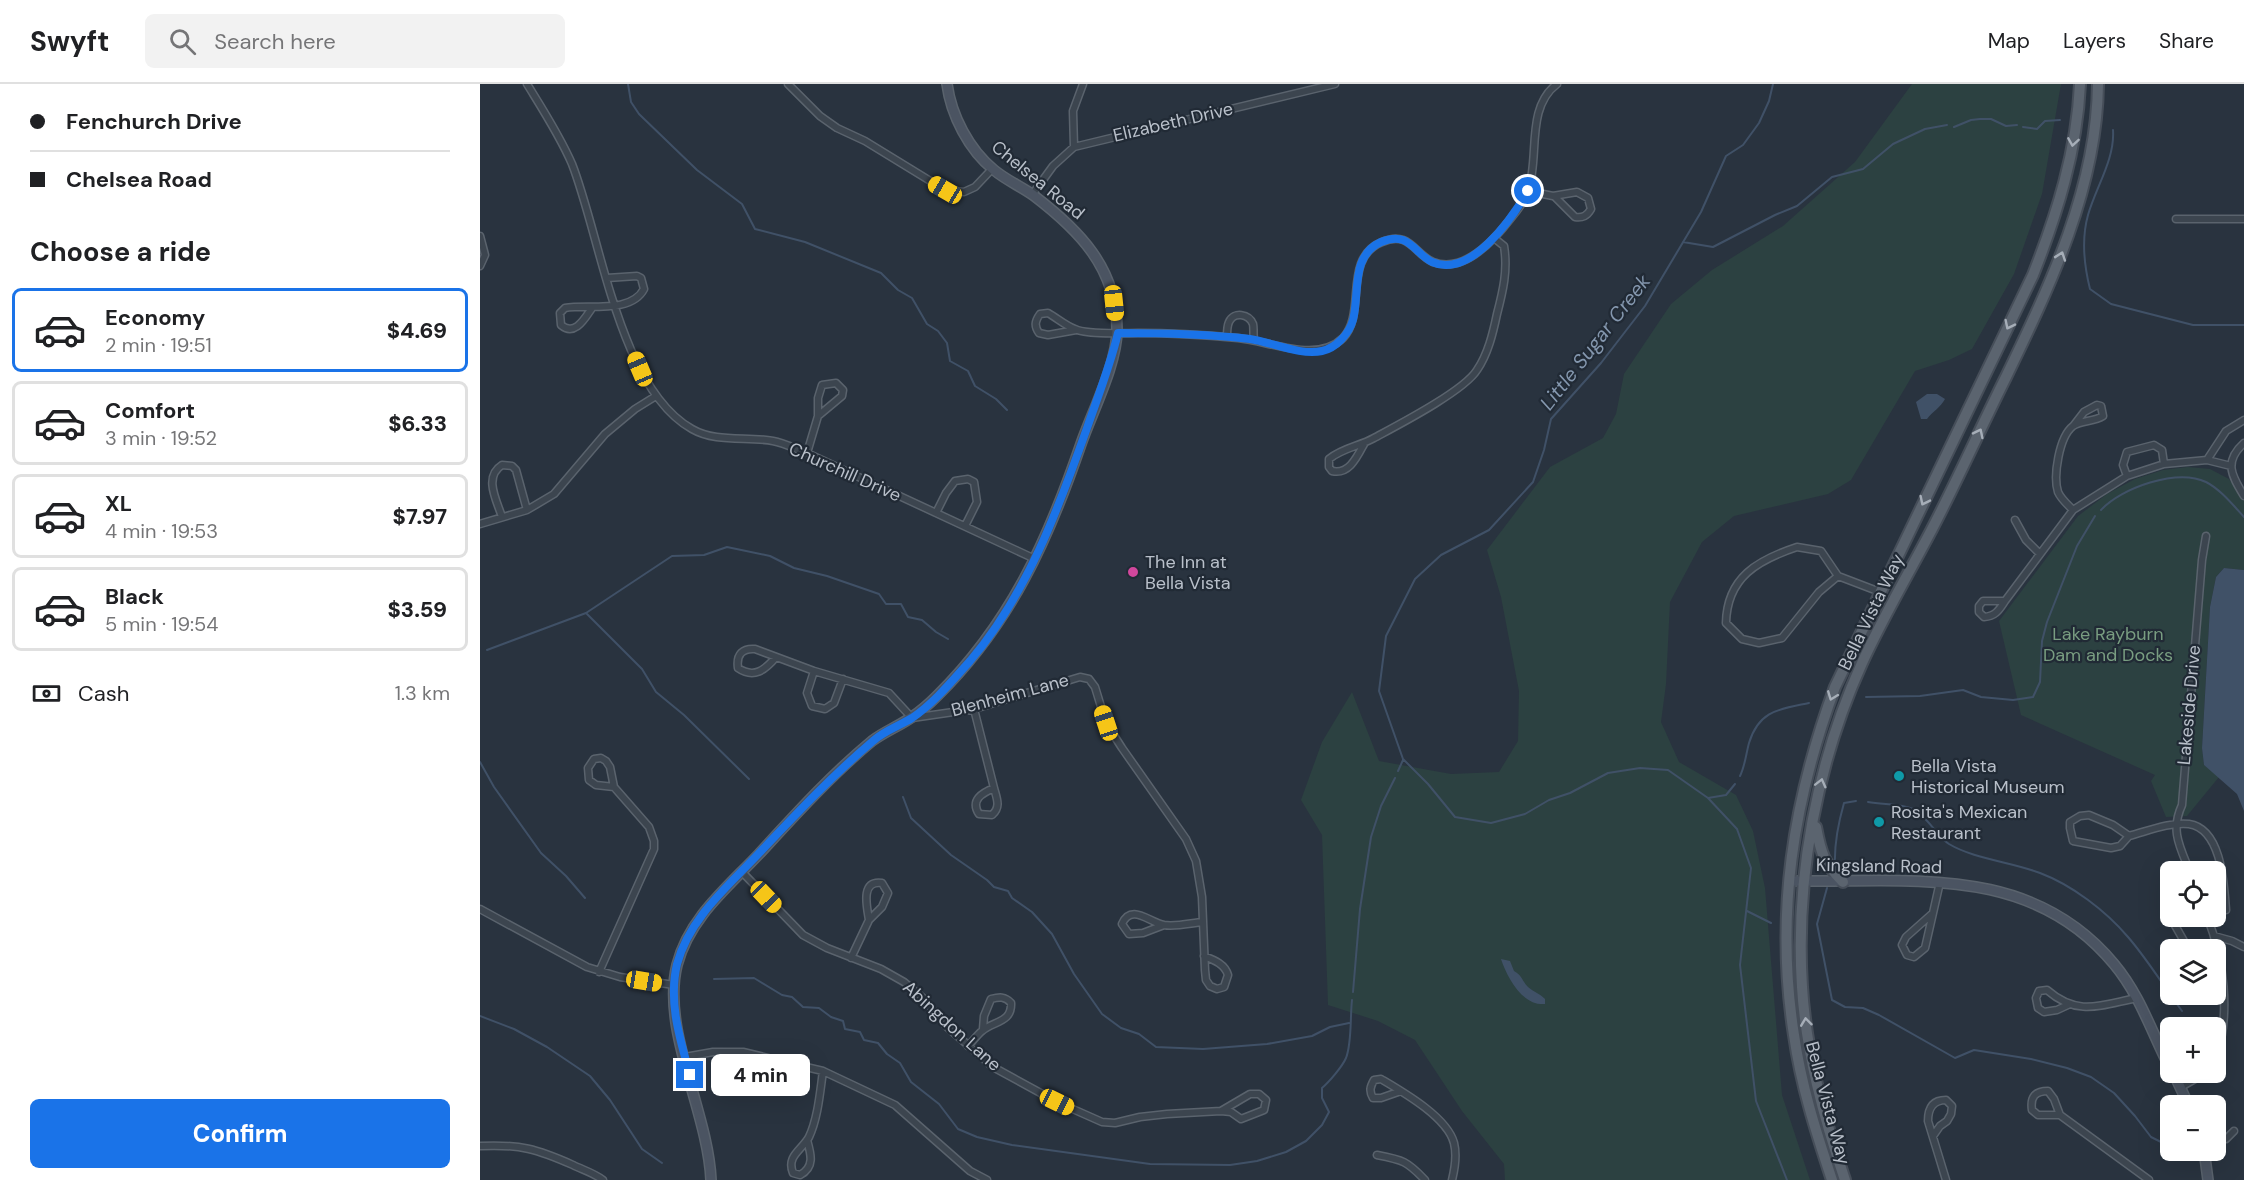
<!DOCTYPE html>
<meta charset="utf-8">
<style>
:root{--surface:#fff;--page:#f2f2f2;--text:#202124;--muted:#757577;--line:#e0e0e0;--accent:#1a73e8}
body{margin:0;font-family:"DM Sans",sans-serif;background:var(--page);color:var(--text);height:100vh;display:flex;flex-direction:column;font-size:22px;white-space:nowrap}
*{box-sizing:border-box;margin:0}
p{font-size:20px;color:var(--muted)}
.icon{flex:none;width:33px;height:33px;fill:none;stroke:currentColor;stroke-width:2;stroke-linecap:round;stroke-linejoin:round}
.map{position:relative;flex:1;overflow:hidden}
.panel{display:flex;flex-direction:column;background:var(--surface);width:480px}
.panel>*{flex:none}
.hud{display:grid;align-content:center;height:132px;padding:0 30px;background:var(--surface)}
.tools{position:absolute;left:1680px;top:777px;display:grid;gap:12px}
.tools a{display:grid;place-items:center;width:66px;height:66px;border-radius:9px;background:var(--surface);box-shadow:0 6px 24px #0002;font-size:30px}
.end{position:absolute;width:27px;height:27px;margin:-14px;border:8px solid #1a73e8;background:#fff;box-shadow:0 0 0 3px #fff}
.from{border-radius:50%}
.bubble{position:absolute;height:42px;border-radius:9px;background:var(--surface);box-shadow:0 6px 24px #0002;font-size:20px;font-weight:800;line-height:42px;text-align:center}
.car{position:absolute;width:18px;height:36px;margin:-18px -9px;border-radius:8px;box-shadow:0 0 4px 2px #0007;background:linear-gradient(#f5c518 24%,#345 0 40%,#f5c518 0 76%,#345 0 86%,#f5c518 0)}
.hud b{display:flex;align-items:center;gap:21px;height:57px;font-size:22px}
.hud b+b{border-top:2px solid var(--line)}
.hud i{width:15px;height:15px;background:var(--text)}
ul{padding:0;list-style:none}
li{display:flex;align-items:center;gap:18px;height:84px;margin:0 12px 9px;padding:0 18px;border:3px solid var(--line);border-radius:9px}
li div{flex:1}
li b{display:block;font-size:22px}
li em{font-style:normal;font-weight:800}
li.current{border-color:var(--accent)}
li>.icon{width:54px;height:54px;stroke-width:1.5}
h2{padding:0 30px;font-size:27px;line-height:72px}
.pay{display:flex;align-items:center;gap:15px;height:66px;padding:0 30px;font-size:22px}
.pay p{margin-inline-start:auto}
.button{display:flex;gap:12px;margin-top:auto;padding:12px 30px}
.button a{flex:1;height:69px;border-radius:9px;background:var(--accent);color:#fff;font-size:24px;font-weight:800;line-height:69px;text-align:center}
header{display:flex;align-items:center;gap:36px;box-sizing:border-box;height:84px;padding:0 30px;background:var(--surface);border-bottom:2px solid var(--line)}
header strong{font-size:28px}
nav{display:flex;gap:33px;margin-inline-start:auto;font-size:21px}
.search{width:420px;height:54px;background:var(--page);display:flex;align-items:center;gap:15px;box-sizing:border-box;padding:0 21px;border-radius:9px;color:var(--muted);font-size:22px}
main{display:flex;flex:1;min-height:0}
.map>svg:first-child{display:block}
.green{fill:#2c4141}
.water{fill:#405167}
.lines{fill:none;stroke-linecap:round;stroke-linejoin:round}
.stream{stroke:#405167;stroke-width:2}
.street-casing{stroke:#5a636d;stroke-width:9}
.secondary-casing{stroke:#5a636d;stroke-width:12}
.primary-casing{stroke:#464e59;stroke-width:14}
.street{stroke:#3c454f;stroke-width:6}
.secondary{stroke:#4b5462;stroke-width:9}
.primary{stroke:#5b646f;stroke-width:10}
.oneway{stroke:#a6aeb8}
.route{stroke:#1a73e8;stroke-width:8}
.hotel-dot{fill:#d1479c;stroke:#212a35;stroke-width:2}
.culture-dot{fill:#0f9aa8;stroke:#212a35;stroke-width:2}
.labels{text-anchor:middle;dominant-baseline:central;stroke-width:4.5;stroke-linejoin:round;paint-order:stroke}
.street-label{font-size:18px;fill:#b9c0ca;stroke:#212a35}
.poi-label{font-size:18px;fill:#b9c0ca;stroke:#212a35;text-anchor:start}
.park-label{font-size:18px;fill:#799d81;stroke:#212a35}
.water-label{font-size:20px;font-style:italic;fill:#8497ae;stroke:#212a35}
</style>
<header>
<strong>Swyft</strong>
<div class="search"><svg class="icon" aria-label="search" viewBox="0 0 24 24"><circle cx="10" cy="10" r="6"/><path d="M15 15l6 6"/></svg>Search here</div>
<nav><a>Map</a><a>Layers</a><a>Share</a></nav>
</header>
<main>
<section class="panel">
<div class="hud">
<b><i class="from"></i>Fenchurch Drive</b>
<b><i></i>Chelsea Road</b>
</div>
<h2>Choose a ride</h2>
<ul>
<li class="current"><svg class="icon" aria-label="car" viewBox="0 0 24 24"><path d="M5 17H2v-5l4-1 3-4h7l3 4 3 1v5h-3M9 17h6M6 11h13"/><circle cx="7" cy="17" r="2"/><circle cx="17" cy="17" r="2"/></svg><div><b>Economy</b><p>2 min · 19:51</p></div><em>$4.69</em></li>
<li><svg class="icon" aria-label="car" viewBox="0 0 24 24"><path d="M5 17H2v-5l4-1 3-4h7l3 4 3 1v5h-3M9 17h6M6 11h13"/><circle cx="7" cy="17" r="2"/><circle cx="17" cy="17" r="2"/></svg><div><b>Comfort</b><p>3 min · 19:52</p></div><em>$6.33</em></li>
<li><svg class="icon" aria-label="car" viewBox="0 0 24 24"><path d="M5 17H2v-5l4-1 3-4h7l3 4 3 1v5h-3M9 17h6M6 11h13"/><circle cx="7" cy="17" r="2"/><circle cx="17" cy="17" r="2"/></svg><div><b>XL</b><p>4 min · 19:53</p></div><em>$7.97</em></li>
<li><svg class="icon" aria-label="car" viewBox="0 0 24 24"><path d="M5 17H2v-5l4-1 3-4h7l3 4 3 1v5h-3M9 17h6M6 11h13"/><circle cx="7" cy="17" r="2"/><circle cx="17" cy="17" r="2"/></svg><div><b>Black</b><p>5 min · 19:54</p></div><em>$3.59</em></li>
</ul>
<div class="pay"><svg class="icon" aria-label="cash" viewBox="0 0 24 24"><path d="M3 7h18v10H3z"/><circle cx="12" cy="12" r="2"/></svg>Cash<p>1.3 km</p></div>
<div class="button"><a>Confirm</a></div>
</section>
<div class="map">
<svg width="1764" height="1096" viewBox="0 0 1764 1096">
<rect width="100%" height="100%" fill="#29333f"/>
<path class="green" d="M1432 0H1581L1562 110 1534 190 1492 265 1469 276 1435 287 1371 396 1348 410 1254 432 1222 458 1190 518 1186 600 1181 638 1199 678 1256 711 1273 747 1285 804 1302 1011 1330 1096H1025L1024 1080 982 1027 935 956 898 937 848 921 842 751 821 716 842 658 872 608 899 677 971 690 1019 688 1038 657 1039 607 1021 513 1007 466 1070 383 1123 354 1136 330 1144 290 1191 220 1232 186 1303 142 1375 78Z
M1708 383 1730 385 1749 395 1764 417V486L1744 484 1736 493 1730 523 1722 664 1724 681 1739 693 1707 732 1686 733 1671 697 1675 691 1541 631 1519 537 1598 432 1627 410 1655 395 1683 386Z"/>
<path class="water" d="M1447 310H1457L1465 315C1461 323 1452 328 1447 335H1441L1436 318Z
M1744 484 1764 486V727L1757 710 1724 681 1722 664 1730 523 1736 493Z
M1021 875 1030 877 1034 887C1042 891 1042 897 1048 903 1054 908 1059 909 1065 915V920C1042 922 1027 893 1021 875Z"/>
<g class="lines">
<path class="stream" d="M148 0 151 18 159 30 217 86 262 120 275 145 325 158 401 189 418 206 432 214 447 240 458 247 467 259 470 277 488 287 495 302 516 315 527 326
M1293 0 1289 17 1279 39 1263 61 1246 72 1221 128 1165 222 1121 279 1071 335 1064 366 1053 398 1009 446 961 471 935 495 906 552 899 607 923 675 948 700 975 733 1011 739 1045 730 1069 716 1090 709 1128 689 1160 684 1188 686 1228 714 1257 745 1271 784 1260 881 1276 1017 1307 1096
M1474 43 1491 36 1500 35H1511L1526 42 1537 41
M1543 43 1557 45 1565 37 1580 36
M1633 46C1635 75 1616 103 1608 131 1601 156 1604 181 1610 205L1631 220 1713 241H1764
M1203 158 1233 163 1295 131 1317 122 1352 93 1383 85 1413 60 1445 45 1467 41
M1621 426C1641 404 1697 384 1726 398 1740 405 1753 421 1764 433
M106 529 162 585 176 608 204 631 269 695
M7 566 106 529 192 472 224 471 247 463 290 472 314 484 347 492 399 510 406 520H421L428 533 442 536 456 548 468 555
M1386 613 1440 612 1483 606 1501 613 1533 616 1553 613 1560 598 1562 557 1567 538 1597 462 1615 432
M0 678 14 703 61 769 86 792 105 814
M918 687 923 676
M1260 692C1265 682 1266 670 1269 659 1279 626 1300 625 1329 619
M423 713 431 734 471 771 507 796 514 803 528 807 532 814 552 828 572 850 594 890 622 930 641 944 659 950 676 963 723 965 787 960 832 952 850 943 869 939
M1228 714 1246 711 1255 700
M1388 718C1403 721 1420 719 1433 725 1445 730 1458 753 1469 760 1494 775 1532 778 1560 789 1592 801 1626 827 1648 853 1668 876 1684 903 1702 927
M1355 782C1354 760 1358 740 1364 719L1376 717
M1347 804 1337 840 1352 916 1365 923 1383 924 1399 931 1475 974 1494 966 1551 975 1587 984 1611 993 1634 1009 1655 1032 1671 1053 1681 1058 1693 1074
M1267 827 1291 839
M234 895 274 894 302 911 312 913 323 923 339 924 351 933 363 937 365 945 380 948 384 956 398 959 407 970 420 979 431 998 459 1020 478 1045 497 1053 532 1061 670 1080 750 1081 777 1077 806 1068 826 1057 842 1041 849 1028 842 1014V1004C849 998 862 983 866 974 872 959 870 933 872 916
M873 908 880 825 891 753 901 722 915 694
M0 932 34 945 67 963 110 992 130 1016 162 1065 182 1079"/>
<g class="street-casing">
<path id="street" d="M47 0C63 26 80 52 92 80 121 154 139 304 212 345 236 359 267 352 293 357 304 359 316 365 327 369L555 475
M308 0 340 32 357 44 385 57 465 106 484 108 495 103 512 85
M594 63 593 27 603 0
M1048 107 1073 112H1074L1095 133C1103 134 1107 132 1111 125L1108 114 1097 108 1073 112
M552 111 573 82 594 63 855 0
M1696 135H1764
M0 152 5 171 0 182
M112 224C105 234 95 253 81 241L80 229 85 224C108 220 151 230 164 205L161 194 157 192 127 194
M596 246 568 251 559 249C554 242 555 237 560 230L568 229C577 234 586 242 595 245 607 251 644 249 658 249 692 249 725 251 758 254 790 257 837 280 863 254 887 229 862 174 902 158 930 146 934 170 953 178 984 190 1015 155 1031 134 1037 127 1045 116 1048 107 1060 74 1045 24 1077 0
M747 253C747 248 747 242 749 238 754 227 769 230 773 240 774 244 773 251 774 255
M1764 359C1743 378 1752 392 1764 412
M884 360C877 373 869 391 852 387L849 383V375C862 364 880 362 894 354 918 341 984 307 997 286 1008 270 1013 249 1017 230 1023 207 1028 186 1024 162L1014 154
M327 369 338 332 362 312 363 306 356 299 342 301 338 314V332
M1727 376 1746 347 1764 336
M1647 392 1643 381 1647 368 1674 361 1682 366 1684 380
M1593 426C1588 421 1581 415 1578 408 1573 392 1579 353 1593 342 1601 336 1614 338 1623 332L1621 322 1617 321 1604 328 1594 341
M456 429 466 409 475 397 488 395 494 398 497 418 485 442
M22 433C17 417 3 393 22 381L32 382 36 386 47 426
M1535 436 1546 456 1560 470
M0 440 47 426 74 410 125 350 155 325 176 312
M1317 463 1341 467 1358 492 1339 508 1302 554 1279 559 1262 555 1246 539C1247 493 1278 476 1317 463Z
M1358 492 1400 508
M1525 517C1519 526 1516 532 1504 533L1499 528V522L1503 517H1525L1593 426 1647 392 1684 380 1727 376 1751 382
M296 573C285 586 274 595 258 584 256 570 263 564 275 565L334 587 409 609 432 634 494 625 600 593 609 595 615 603 626 639 642 664 706 755 716 777 722 813 725 886 726 896 730 902 737 905 744 903 748 891C745 880 734 876 724 872
M334 587 327 609 332 622 345 625 354 619 363 595
M494 625 514 704C502 709 490 716 499 730L512 731C521 723 517 715 514 704
M1609 731 1633 741 1649 752 1640 762 1631 764 1593 757 1590 744V738L1600 732Z
M1649 752C1668 747 1689 738 1709 740 1742 745 1744 801 1746 826
M262 788 323 851 347 864 401 885 424 898 444 915 465 941 513 983 577 1018 622 1038 635 1039 660 1033 687 1030 741 1027 751 1028 761 1035 784 1026 786 1016 779 1010H770L741 1027
M1710 788C1700 763 1690 747 1702 721L1722 476 1726 452
M1690 816 1688 829 1709 866
M0 825 107 883 140 893 194 901
M1453 829 1445 864 1434 873 1427 871 1422 861 1426 853Z
M1453 829 1460 798
M1727 832C1744 876 1751 929 1736 975
M684 841 663 849 649 850 642 840C651 819 669 838 684 841 696 843 711 839 723 838
M1734 852 1752 857 1764 863
M371 874 389 836 402 823 408 809 402 799C380 796 387 823 389 836
M119 888 174 765V757L169 743 134 703 130 683 126 677 121 674 114 675 108 684 109 696 116 701 134 703
M1590 920 1577 926 1564 928 1558 924 1556 914 1559 907 1567 906C1598 933 1621 921 1657 914
M488 962C493 957 497 951 502 947 513 937 532 939 531 919 525 912 519 913 511 915L504 932 503 945
M205 973 233 968H263L343 987 415 1021 490 1087 507 1096
M1701 1003 1727 988
M921 1007 901 1014H893C889 1007 890 1003 894 996L901 995C923 1008 967 1033 974 1059 977 1071 975 1084 972 1096
M1580 1031H1558L1552 1026C1550 1013 1555 1007 1568 1007L1574 1015 1580 1031 1669 1096
M1453 1052 1460 1042 1467 1037 1471 1030 1472 1022 1466 1016C1453 1016 1448 1024 1448 1037L1466 1096
M327 1056C331 1070 335 1083 320 1091L313 1089C306 1072 322 1066 329 1053 338 1034 340 1008 343 987
M1736 1056 1746 1055 1754 1047
M0 1062C40 1060 57 1065 93 1081 103 1086 114 1089 123 1096
M897 1071C923 1076 927 1077 945 1096"/>
</g>
<g class="secondary-casing">
<path id="secondary" d="M1309 797C1426 799 1550 778 1634 880 1660 911 1672 949 1690 984
M1693 988 1709 1022
M1724 1066 1728 1096
M231 1096C228 1028 181 946 197 881 209 834 248 803 279 770 315 731 351 691 392 657 404 648 419 642 432 633 441 627 450 619 457 612 531 539 568 456 601 360 612 328 637 280 637 246 637 184 599 146 553 111 540 102 526 96 514 86 489 66 471 31 467 0"/>
</g>
<g class="primary-casing">
<path id="primary" d="M1336 743C1341 770 1344 779 1363 798
M1352 1096C1336 1048 1321 1001 1314 951 1295 830 1313 717 1355 603L1553 191C1577 130 1597 67 1600 0
M1365 1096C1344 1034 1326 969 1322 903 1315 794 1337 678 1382 579 1403 533 1429 489 1452 445 1478 395 1501 343 1526 293 1570 202 1617 103 1618 0"/>
</g>
<use href="#street" class="street"/>
<use href="#secondary" class="secondary"/>
<use href="#primary" class="primary"/>
</g>
<defs><path id="oneway-chevron" d="M-2-3.5L2.5 0L-2 3.5" fill="none" stroke-width="1.6" stroke-linecap="round" stroke-linejoin="round" transform="scale(1.5)"/></defs>
<g class="oneway">
<use href="#oneway-chevron" transform="translate(1593 58) rotate(99)"/>
<use href="#oneway-chevron" transform="translate(1581 172) rotate(-71)"/>
<use href="#oneway-chevron" transform="translate(1529 241) rotate(116)"/>
<use href="#oneway-chevron" transform="translate(1499 349) rotate(-64)"/>
<use href="#oneway-chevron" transform="translate(1444 417) rotate(116)"/>
<use href="#oneway-chevron" transform="translate(1352 612) rotate(111)"/>
<use href="#oneway-chevron" transform="translate(1341 699) rotate(-76)"/>
<use href="#oneway-chevron" transform="translate(1326 938) rotate(-97)"/>
</g>
<g class="lines">
<path class="route" d="M210 991C200 955 188 918 197 880 210 832 251 800 283 765 318 728 353 691 393 657 404 647 419 642 432 634 454 619 472 597 490 577 547 510 578 426 607 344 618 312 630 282 638 249 681 249 726 250 770 255 791 258 821 272 842 267 856 264 869 250 873 236 880 210 870 172 901 158 929 146 934 169 952 178 991 195 1032 134 1048 107"/>
</g>
<circle class="hotel-dot" cx="653" cy="488" r="6"/>
<g class="culture-dot">
<circle cx="1419" cy="692" r="6"/>
<circle cx="1399" cy="738" r="6"/>
</g>
<g class="labels">
<g class="street-label">
<text transform="translate(693 38) rotate(-13)">Elizabeth Drive</text>
<text transform="translate(558 96) rotate(39)">Chelsea Road</text>
<text transform="translate(365 388) rotate(24)">Churchill Drive</text>
<text transform="translate(1391 528) rotate(-64)">Bella Vista Way</text>
<text transform="translate(530 611) rotate(-15)">Blenheim Lane</text>
<text transform="translate(1709 621) rotate(-85)">Lakeside Drive</text>
<text transform="translate(1399 782) rotate(1)">Kingsland Road</text>
<text transform="translate(472 942) rotate(42)">Abingdon Lane</text>
<text transform="translate(1348 1019) rotate(75)">Bella Vista Way</text>
</g>
<g class="poi-label">
<text x="665" y="478">The Inn at<tspan x="665" dy="21">Bella Vista</tspan></text>
<text x="1431" y="682">Bella Vista<tspan x="1431" dy="21">Historical Museum</tspan></text>
<text x="1411" y="728">Rosita's Mexican<tspan x="1411" dy="21">Restaurant</tspan></text>
</g>
<g class="park-label">
<text x="1628" y="550">Lake Rayburn<tspan x="1628" dy="21">Dam and Docks</tspan></text>
</g>
<g class="water-label">
<text transform="translate(1115 258) rotate(-52)">Little Sugar Creek</text>
</g>
</g>
</svg>
<div class="tools">
<a><svg class="icon" aria-label="locate" viewBox="0 0 24 24"><circle cx="12" cy="12" r="6"/><path d="M12 2v4M12 18v4M2 12h4M18 12h4"/></svg></a>
<a><svg class="icon" aria-label="layers" viewBox="0 0 24 24"><path d="M12 4l9 5-9 5-9-5zM3 14l9 5 9-5"/></svg></a>
<a>+</a>
<a>−</a>
</div>
<i class="end from" style="left:1048px;top:107px"></i>
<i class="end" style="left:210px;top:991px"></i>
<div class="bubble" style="left:231px;top:970px;width:99px">4 min</div>
<i class="car" style="left:465px;top:106px;rotate:300deg"></i>
<i class="car" style="left:634px;top:219px;rotate:174deg"></i>
<i class="car" style="left:160px;top:285px;rotate:337deg"></i>
<i class="car" style="left:626px;top:639px;rotate:342deg"></i>
<i class="car" style="left:286px;top:813px;rotate:136deg"></i>
<i class="car" style="left:164px;top:897px;rotate:99deg"></i>
<i class="car" style="left:577px;top:1018px;rotate:116deg"></i>
</div>
</main>
